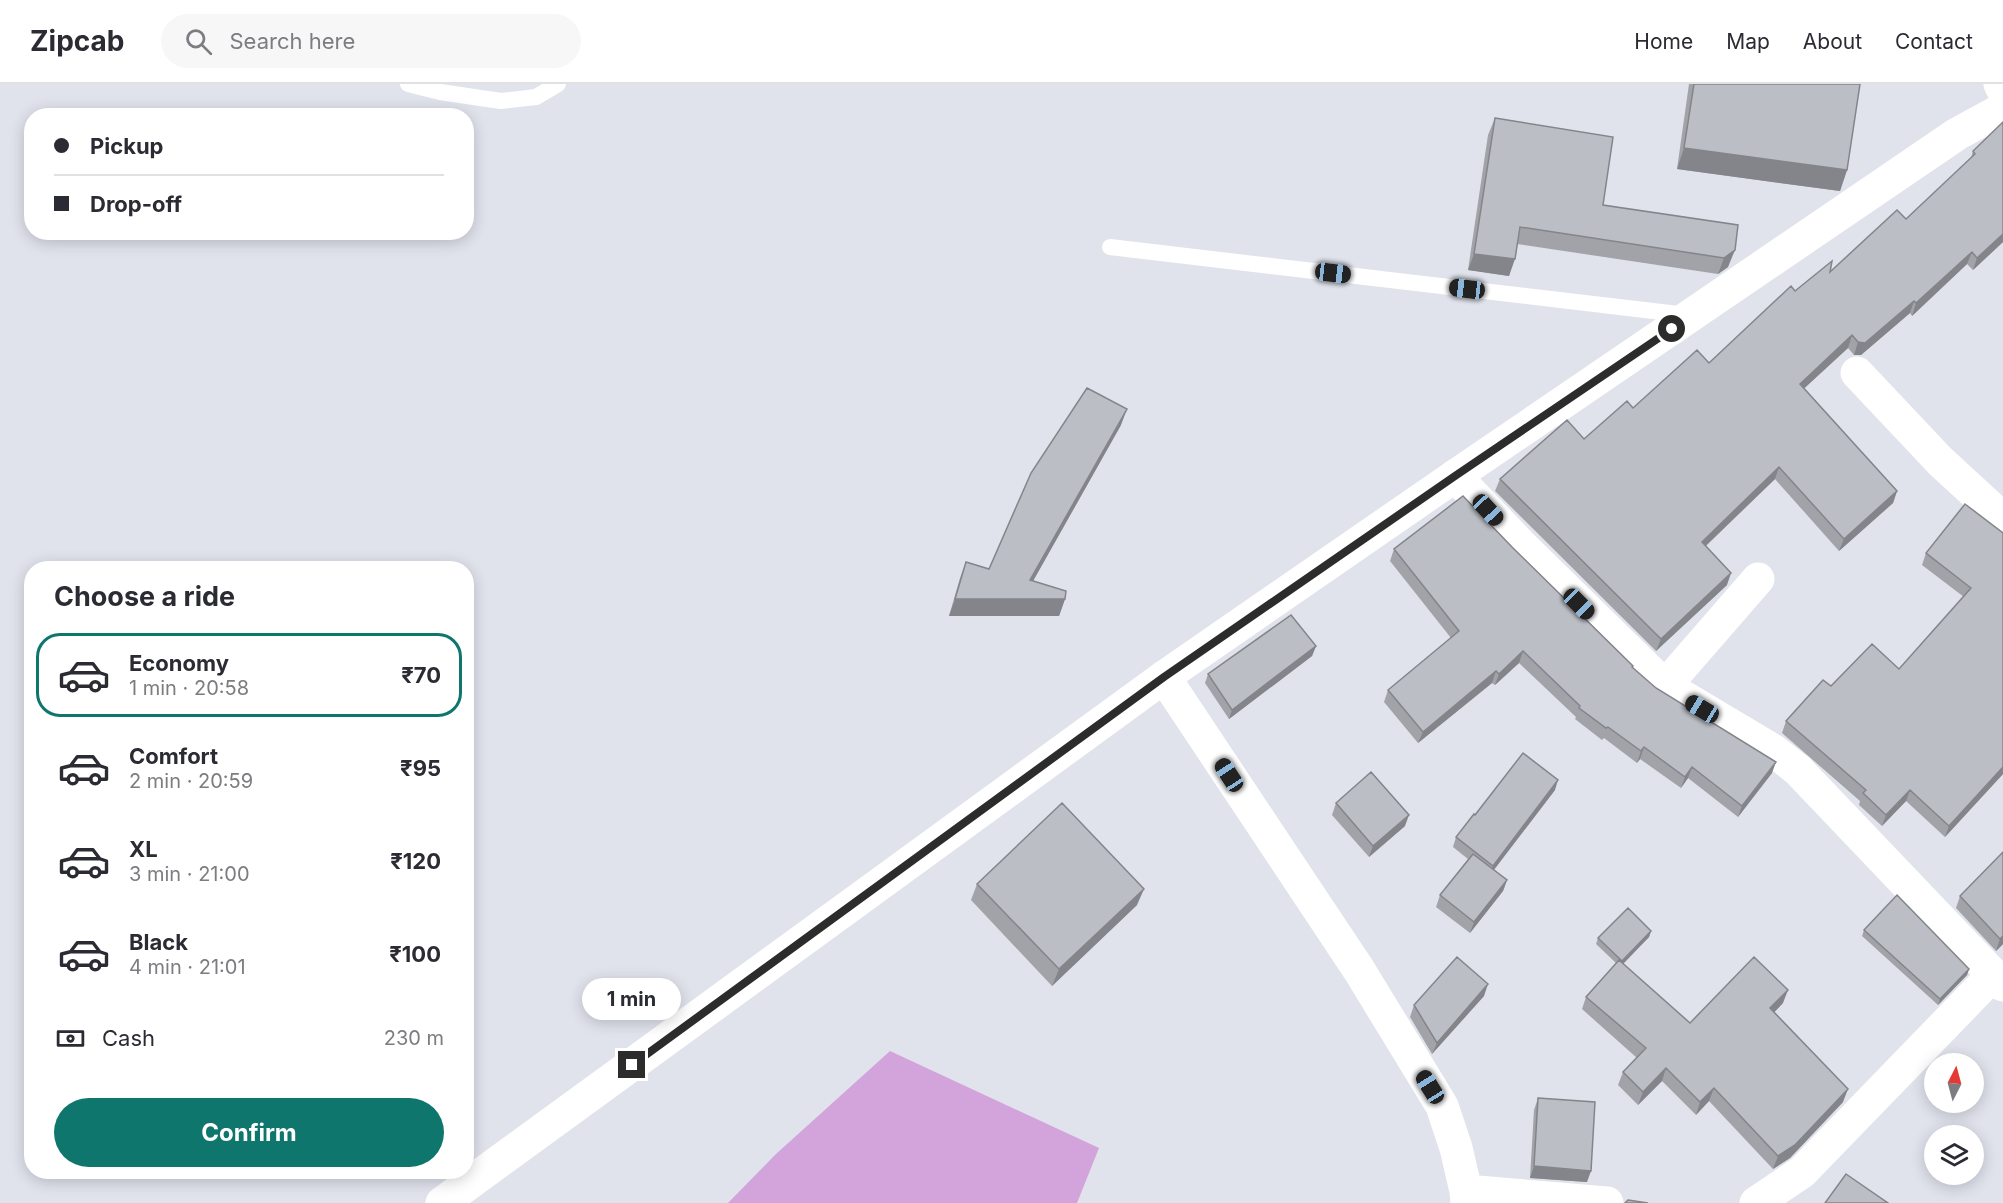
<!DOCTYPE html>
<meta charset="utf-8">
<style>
:root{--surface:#fff;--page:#f7f7f7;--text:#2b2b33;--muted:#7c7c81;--line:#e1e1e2;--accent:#0f766e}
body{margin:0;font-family:Inter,sans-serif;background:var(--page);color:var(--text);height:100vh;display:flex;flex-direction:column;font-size:22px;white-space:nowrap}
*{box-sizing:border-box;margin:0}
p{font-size:20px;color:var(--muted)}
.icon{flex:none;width:33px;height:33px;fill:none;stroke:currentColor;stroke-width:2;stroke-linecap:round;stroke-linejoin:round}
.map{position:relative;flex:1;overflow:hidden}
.sheet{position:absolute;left:24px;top:477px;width:450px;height:618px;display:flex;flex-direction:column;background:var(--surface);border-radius:24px;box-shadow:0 3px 15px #0003}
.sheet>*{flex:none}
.top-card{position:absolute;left:24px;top:24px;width:450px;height:132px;border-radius:24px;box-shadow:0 3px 15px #0003;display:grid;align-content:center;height:132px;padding:0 30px;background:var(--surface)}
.needle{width:39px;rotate:6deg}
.fabs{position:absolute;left:1924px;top:969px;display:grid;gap:12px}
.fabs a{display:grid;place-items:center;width:60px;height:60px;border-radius:50%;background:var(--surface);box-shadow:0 3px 15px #0003;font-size:30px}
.end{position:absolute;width:27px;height:27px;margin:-14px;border:8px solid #2c2c2c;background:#fff;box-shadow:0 0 0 3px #fff}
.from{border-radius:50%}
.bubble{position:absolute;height:42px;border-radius:21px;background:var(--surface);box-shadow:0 3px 15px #0003;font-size:20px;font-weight:700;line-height:42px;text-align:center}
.car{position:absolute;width:18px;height:36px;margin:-18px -9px;border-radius:8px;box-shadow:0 0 4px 2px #0007;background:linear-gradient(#222 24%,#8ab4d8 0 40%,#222 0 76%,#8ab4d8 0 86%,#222 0)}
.top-card b{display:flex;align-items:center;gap:21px;height:57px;font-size:22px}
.top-card b+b{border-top:2px solid var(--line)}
.top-card i{width:15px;height:15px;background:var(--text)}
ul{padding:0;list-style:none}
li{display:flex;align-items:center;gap:18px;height:84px;margin:0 12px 9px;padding:0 18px;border:3px solid transparent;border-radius:24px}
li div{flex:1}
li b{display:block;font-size:22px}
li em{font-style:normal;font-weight:700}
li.selected{border-color:var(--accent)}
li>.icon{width:54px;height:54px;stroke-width:1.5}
h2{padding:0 30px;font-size:27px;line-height:72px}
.pay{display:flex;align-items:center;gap:15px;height:66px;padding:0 30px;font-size:22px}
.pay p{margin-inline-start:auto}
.button{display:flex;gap:12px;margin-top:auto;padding:12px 30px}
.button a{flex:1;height:69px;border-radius:36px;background:var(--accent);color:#fff;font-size:24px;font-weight:700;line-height:69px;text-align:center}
header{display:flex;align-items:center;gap:36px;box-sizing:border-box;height:84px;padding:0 30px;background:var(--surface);border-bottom:2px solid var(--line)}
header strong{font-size:28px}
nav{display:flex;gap:33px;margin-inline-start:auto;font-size:21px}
.search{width:420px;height:54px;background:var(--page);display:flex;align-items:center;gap:15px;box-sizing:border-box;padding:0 21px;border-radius:33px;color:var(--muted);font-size:22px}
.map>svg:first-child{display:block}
.green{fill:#d3a3dc}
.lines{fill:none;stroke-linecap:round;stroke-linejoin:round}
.service{stroke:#fff;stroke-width:16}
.minor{stroke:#fff;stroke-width:33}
.tertiary{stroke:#fff;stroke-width:33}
.wall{fill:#a1a3a9}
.shaded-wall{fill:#83858a}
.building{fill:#bbbec5;stroke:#83858a;stroke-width:1.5}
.route{stroke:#2c2c2c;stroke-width:8}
</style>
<header>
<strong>Zipcab</strong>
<div class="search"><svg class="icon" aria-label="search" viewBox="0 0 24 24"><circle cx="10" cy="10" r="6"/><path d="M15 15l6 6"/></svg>Search here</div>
<nav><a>Home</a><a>Map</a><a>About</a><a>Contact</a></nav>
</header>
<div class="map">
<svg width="2003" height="1119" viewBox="0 0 2003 1119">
<rect width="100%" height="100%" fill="#e0e3ec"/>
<path class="green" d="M890 967 1099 1064 1077 1119H728L776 1070Z"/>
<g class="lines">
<path class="service" d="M408 0 440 8 501 17 536 13 558 0
M1110 163 1687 231"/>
<path class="minor" d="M2000 0 2003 6
M1857 289 1940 377 2003 435
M1455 392 1521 461 1665 602 1774 667 1798 686 2003 901
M1164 593 1359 886 1442 1022 1456 1064 1466 1107 1467 1119
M1665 602 1758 495
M1466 1107 1607 1119
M1756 1119 1802 1088 1992 892"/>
<path class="tertiary" d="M442 1119 1164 593 1455 392 1957 50 2003 25"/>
</g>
<path class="wall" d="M1689 0H1860L1847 86 1840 107 1677 85Z
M1495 34 1603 121 1738 141 1728 183 1718 190 1517 160 1509 192 1468 186 1488 51Z
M2003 38V158L1973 186 1967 180 1912 232 1910 229 1861 271H1854L1848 264 1804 304 1897 407 1893 419 1839 467 1775 395 1706 462 1727 501 1656 567 1495 407 1500 395 1584 355 1633 324 1709 279 1795 207 1830 188 1906 135 1971 74 1973 67Z
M1121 341 1033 497 1065 515 1059 532H949L960 494 966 478 989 485Z
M1965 420 2003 690 1945 753 1906 717 1882 742 1859 721 1860 717 1782 649 1786 637 1831 602 1899 585 1964 513 1922 481 1926 469Z
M1512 463 1633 582 1632 584 1656 604 1772 689 1738 733 1688 694 1681 704 1640 675 1637 679 1604 654 1602 656 1575 635 1576 633 1519 579 1495 601 1492 599 1418 659 1384 618 1388 606 1451 554 1390 477 1394 465Z
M1316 562 1312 572 1229 635 1205 599 1208 590Z
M1555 706 1494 786 1507 796 1503 807 1470 849 1436 823 1440 811 1468 775 1453 763 1456 753 1475 731Z
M1336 719 1405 742 1369 773 1332 731Z
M2003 768V860L1996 867 1956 824 1960 812Z
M977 800 1137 821 1052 902 971 816Z
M1864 846 1969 885 1967 891 1938 921 1862 852Z
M1651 847 1649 853 1623 880 1690 939 1783 919 1774 928 1843 1018 1790 1074 1773 1085 1709 1017 1696 1031 1662 997 1638 1021 1618 1001 1623 988 1637 974 1582 925 1586 913 1616 879 1596 860 1598 854Z
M1484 912 1432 970 1410 933 1414 921Z
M1538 1014 1587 1098 1530 1094 1534 1026Z"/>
<path class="shaded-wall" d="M1684 64 1847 86 1840 107 1677 85Z
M2003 150V158L1973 186 1977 174Z
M1735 166 1728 183 1718 190 1724 174Z
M1972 168 1967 180 1912 232 1916 219Z
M1474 170 1515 175 1509 192 1468 186Z
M1914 217 1910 229 1861 271H1854L1858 258Z
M1852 251 1848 264 1796 312 1800 300Z
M1127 325 1121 341 1024 513 1030 496Z
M1779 383 1775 395 1697 470 1702 458Z
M1897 407 1893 419 1839 467 1844 455Z
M1731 489 1727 501 1656 567 1661 555Z
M955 515H1065L1059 532H949Z
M1316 562 1312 572 1229 635 1232 626Z
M1523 567 1519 579 1495 601 1499 590Z
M1496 587 1492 599 1418 659 1423 648Z
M1644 663 1640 675 1637 679 1641 667Z
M1776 678 1772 689 1738 733 1742 722Z
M1692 683 1688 694 1681 704 1685 693Z
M2003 683V690L1945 753 1949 742Z
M1558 696 1555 706 1489 792 1493 782Z
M1910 706 1906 717 1882 742 1886 731Z
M1409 731 1405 742 1369 773 1373 762Z
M1507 796 1503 807 1470 849 1474 838Z
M1144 805 1137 821 1052 902 1059 885Z
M1651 847 1649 853 1620 883 1622 877Z
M2003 852V860L1996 867 2000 855Z
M1969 885 1967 891 1938 921 1940 915Z
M1488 900 1484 912 1432 970 1437 959Z
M1788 906 1783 919 1766 937 1770 924Z
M1666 984 1662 997 1638 1021 1643 1008Z
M1714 1004 1709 1017 1696 1031 1700 1018Z
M1848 1005 1843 1018 1790 1074 1773 1085 1778 1072Z
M1534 1082 1591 1087 1587 1098 1530 1094Z"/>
<path class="building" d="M1694 0H1860L1847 86 1684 64Z
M1495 34 1613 53 1603 121 1738 141 1735 166 1724 174 1520 143 1515 175 1474 170Z
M2003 38V150L1977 174 1972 168 1916 219 1914 217 1865 259 1858 258 1852 251 1800 300 1897 407 1844 455 1779 383 1702 458 1731 489 1661 555 1500 395 1567 336 1584 355 1627 317 1633 324 1697 266 1709 279 1791 202 1795 207 1832 177 1830 188 1897 126 1906 135 1975 70 1973 67Z
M1087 304 1127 325 1030 496 1066 507 1065 515H955L966 478 989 485 1031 389Z
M1463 412 1512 463 1633 582 1632 583 1656 604 1776 678 1742 722 1692 683 1685 693 1644 663 1641 667 1608 643 1606 644 1579 624 1580 622 1523 567 1499 590 1496 587 1423 648 1388 606 1459 547 1394 465Z
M1965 420 2003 449V683L1949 742 1910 706 1886 731 1863 709 1866 706 1786 637 1823 596 1831 602 1872 560 1899 585 1971 504 1926 469Z
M1291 531 1316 562 1232 626 1208 590Z
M1523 669 1558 696 1493 782 1456 753 1474 730 1475 731Z
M1371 688 1409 731 1373 762 1336 719Z
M1062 719 1144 805 1059 885 977 800Z
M2003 768V852L2000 855 1960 812Z
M1473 770 1507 796 1474 838 1440 811Z
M1897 811 1969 885 1940 915 1864 846Z
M1628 824 1651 847 1622 877 1598 854Z
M1457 873 1488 900 1437 959 1414 921Z
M1754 873 1788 906 1770 924 1848 1005 1795 1061 1778 1072 1714 1004 1700 1018 1666 984 1643 1008 1623 988 1646 964 1586 913 1619 876 1690 939Z
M1538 1014 1595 1018 1591 1087 1534 1082Z
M1846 1090 1888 1119H1825Z
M1628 1116 1648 1119H1625Z"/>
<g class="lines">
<path class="route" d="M632 981 1164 593 1455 392 1672 245"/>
</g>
</svg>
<div class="fabs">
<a><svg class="needle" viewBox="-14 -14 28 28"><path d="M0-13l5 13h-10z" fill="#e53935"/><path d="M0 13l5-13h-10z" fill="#7c7c81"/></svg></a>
<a><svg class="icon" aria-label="layers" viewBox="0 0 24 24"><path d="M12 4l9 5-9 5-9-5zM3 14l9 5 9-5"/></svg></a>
</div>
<i class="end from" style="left:1672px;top:245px"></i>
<i class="end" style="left:632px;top:981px"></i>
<div class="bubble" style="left:582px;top:894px;width:99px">1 min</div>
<i class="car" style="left:1333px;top:189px;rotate:97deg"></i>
<i class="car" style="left:1467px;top:205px;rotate:277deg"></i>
<i class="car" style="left:1488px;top:426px;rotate:137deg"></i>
<i class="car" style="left:1579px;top:520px;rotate:135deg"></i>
<i class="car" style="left:1702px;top:625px;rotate:301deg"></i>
<i class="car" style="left:1229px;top:691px;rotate:327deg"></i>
<i class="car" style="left:1430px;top:1003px;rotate:328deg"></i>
<div class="top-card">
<b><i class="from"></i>Pickup</b>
<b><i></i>Drop-off</b>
</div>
<section class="sheet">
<h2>Choose a ride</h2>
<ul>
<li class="selected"><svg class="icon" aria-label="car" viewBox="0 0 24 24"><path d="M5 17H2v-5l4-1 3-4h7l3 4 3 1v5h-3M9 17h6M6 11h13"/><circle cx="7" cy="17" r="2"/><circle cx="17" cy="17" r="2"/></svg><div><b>Economy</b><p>1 min · 20:58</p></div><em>₹70</em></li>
<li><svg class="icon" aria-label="car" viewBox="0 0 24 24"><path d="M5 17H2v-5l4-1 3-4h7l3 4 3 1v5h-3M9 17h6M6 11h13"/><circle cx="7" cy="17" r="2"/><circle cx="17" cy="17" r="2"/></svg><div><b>Comfort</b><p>2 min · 20:59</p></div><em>₹95</em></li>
<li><svg class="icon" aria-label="car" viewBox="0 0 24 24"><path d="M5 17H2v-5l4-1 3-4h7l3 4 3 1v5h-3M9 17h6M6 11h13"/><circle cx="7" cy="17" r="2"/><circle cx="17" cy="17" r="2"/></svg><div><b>XL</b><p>3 min · 21:00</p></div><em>₹120</em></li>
<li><svg class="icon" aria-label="car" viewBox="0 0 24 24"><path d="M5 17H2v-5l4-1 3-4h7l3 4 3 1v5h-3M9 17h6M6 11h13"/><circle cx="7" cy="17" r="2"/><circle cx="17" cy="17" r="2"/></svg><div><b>Black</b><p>4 min · 21:01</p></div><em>₹100</em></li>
</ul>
<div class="pay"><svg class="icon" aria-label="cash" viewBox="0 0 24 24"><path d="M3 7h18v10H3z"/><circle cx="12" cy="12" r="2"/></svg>Cash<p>230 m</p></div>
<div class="button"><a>Confirm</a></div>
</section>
</div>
